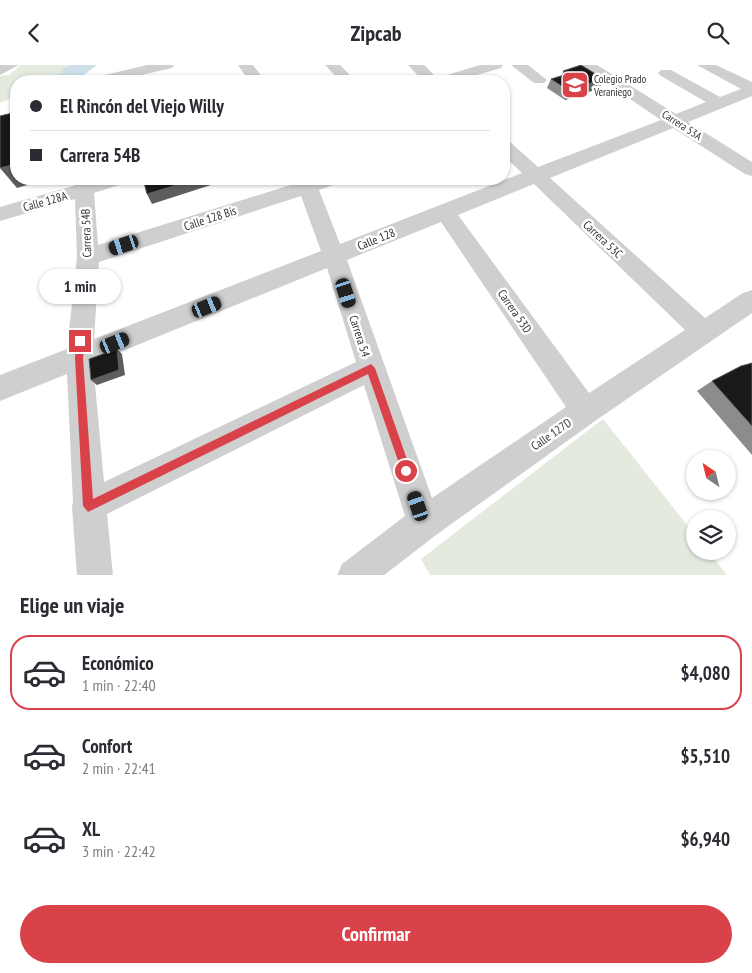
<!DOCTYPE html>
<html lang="es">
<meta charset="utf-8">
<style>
:root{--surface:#fff;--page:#f2f2f3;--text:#2b2b33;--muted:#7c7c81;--line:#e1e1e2;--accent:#da424a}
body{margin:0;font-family:"PT Sans Narrow",sans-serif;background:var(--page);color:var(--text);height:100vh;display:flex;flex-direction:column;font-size:19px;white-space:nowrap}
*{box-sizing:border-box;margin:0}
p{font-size:16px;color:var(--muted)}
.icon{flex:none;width:28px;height:28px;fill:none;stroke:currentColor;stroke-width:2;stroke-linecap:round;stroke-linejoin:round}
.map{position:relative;height:510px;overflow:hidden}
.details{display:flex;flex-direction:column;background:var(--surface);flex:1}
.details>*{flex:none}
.banner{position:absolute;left:10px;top:10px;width:500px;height:110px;border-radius:20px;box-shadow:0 1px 4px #0004;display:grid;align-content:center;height:110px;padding:0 20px;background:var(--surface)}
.needle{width:32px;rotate:325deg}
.fabs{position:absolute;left:686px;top:385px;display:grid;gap:10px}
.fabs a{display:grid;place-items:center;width:50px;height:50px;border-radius:50%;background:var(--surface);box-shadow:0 1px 4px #0004;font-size:25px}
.end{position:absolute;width:22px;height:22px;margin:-11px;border:6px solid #da424a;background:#fff;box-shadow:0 0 0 2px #fff}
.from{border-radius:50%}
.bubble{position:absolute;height:35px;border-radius:18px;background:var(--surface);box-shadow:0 1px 4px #0004;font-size:16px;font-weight:700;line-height:35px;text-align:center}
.car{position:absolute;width:15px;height:30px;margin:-15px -8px;border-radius:6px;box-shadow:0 0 4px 1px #0007;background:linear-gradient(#222 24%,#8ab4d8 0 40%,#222 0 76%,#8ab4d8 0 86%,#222 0)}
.banner b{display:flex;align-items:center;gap:18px;height:48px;font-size:19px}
.banner b+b{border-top:1px solid var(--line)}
.banner i{width:12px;height:12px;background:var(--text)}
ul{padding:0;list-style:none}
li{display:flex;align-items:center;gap:15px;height:75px;margin:0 10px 8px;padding:0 10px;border:2px solid transparent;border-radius:20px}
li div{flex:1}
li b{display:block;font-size:19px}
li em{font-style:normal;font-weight:700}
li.current{border-color:var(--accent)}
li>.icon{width:45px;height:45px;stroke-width:1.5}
h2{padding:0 20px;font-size:22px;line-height:60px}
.action{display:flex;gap:10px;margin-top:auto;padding:10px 20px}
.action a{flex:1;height:58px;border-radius:30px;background:var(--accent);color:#fff;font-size:20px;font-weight:700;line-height:58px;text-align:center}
header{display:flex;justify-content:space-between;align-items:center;height:65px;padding:0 20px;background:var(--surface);font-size:22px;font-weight:700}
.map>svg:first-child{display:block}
.green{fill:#e4eade}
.water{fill:#cfe0eb}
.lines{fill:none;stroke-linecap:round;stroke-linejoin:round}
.minor{fill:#cfcfcf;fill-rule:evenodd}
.wall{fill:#8c8c8c}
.shaded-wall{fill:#5e5e5e}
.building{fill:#191919;stroke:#5e5e5e}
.route{fill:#da424a}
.labels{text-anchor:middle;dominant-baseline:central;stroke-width:5;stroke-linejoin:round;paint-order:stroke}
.far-poi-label{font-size:11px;fill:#323232;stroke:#fff;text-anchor:start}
.far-street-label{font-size:11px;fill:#323232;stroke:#fff}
.street-label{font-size:12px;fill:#323232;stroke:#fff}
</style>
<header><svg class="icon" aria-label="back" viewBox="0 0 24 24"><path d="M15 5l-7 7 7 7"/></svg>Zipcab<svg class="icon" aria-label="search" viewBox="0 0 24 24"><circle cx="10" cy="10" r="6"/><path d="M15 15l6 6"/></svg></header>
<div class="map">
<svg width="752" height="511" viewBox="0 0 752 511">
<rect width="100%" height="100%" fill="#fff"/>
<path class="green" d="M21 0H71L60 5 62 8 46 16H16V31L0 38V11L9 10Z
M603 354 695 470V486H708L727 510H430L421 494Z"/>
<path class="water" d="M71 0H97L76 16H46L62 8 60 5Z"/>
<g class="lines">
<path class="minor" d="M0 0H19L0 10Z
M147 0H174L172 3 116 16H105L102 13 105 10Z
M238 0H253L265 16H249Z
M325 0H340L356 16H340Z
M408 0H424L437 13 480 0H503L501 3 457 16H423Z
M511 0H528L547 15 544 18H534Z
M580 0H597L676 49 706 37 661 11 658 8 661 5H671L720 32 741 24 697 0H716L752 17V31L688 57 752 97V111L745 109 673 63 550 113 705 253 743 228 752 225V248L595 356 436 470 383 511H337L342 499 405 451 364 320 107 449 113 511H77L72 441 73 437 67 309 0 336V310L67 284 77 192 75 134 0 156V142L97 114H128L125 118 94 128 98 180 297 118 295 114H342L339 118 319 125 340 179 522 108 504 91V76L510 77 538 102 661 55ZM534 119 685 265 589 328 458 150ZM301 131 321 186 94 274 99 197ZM441 157 566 342 432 433 347 195ZM327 203 356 297 104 417 93 298Z"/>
</g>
<path class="wall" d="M563 6 604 14 600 23 565 35 547 23 551 14 562 10Z
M752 298V390L697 326 712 316Z"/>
<path class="shaded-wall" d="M604 14 600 23 565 35 568 25Z
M16 99V114H48L17 123 0 103Z
M197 114H211L214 119 152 139 147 129Z
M117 284 122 289 125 310 97 320 91 315Z"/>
<path class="building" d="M581 0 604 14 568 25 551 14 568 9 563 6Z
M16 47V99L0 103V51Z
M143 114H197L147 129Z
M117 284 119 305 91 315 89 294Z
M752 298V361L712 316 741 301Z"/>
<path class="route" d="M80 272 85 276 83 293 93 434 371 299 375 303 411 406 410 410H403L368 309 88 447 83 441 75 293 76 276Z"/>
<defs>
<g id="school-square" transform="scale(1.4375)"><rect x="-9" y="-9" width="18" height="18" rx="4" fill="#da424a" stroke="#fff"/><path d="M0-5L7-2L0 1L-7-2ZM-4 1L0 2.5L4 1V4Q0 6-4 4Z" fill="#fff"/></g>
</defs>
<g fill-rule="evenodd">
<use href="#school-square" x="575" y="20"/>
</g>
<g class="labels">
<g class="far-poi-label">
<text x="594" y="14">Colegio Prado<tspan x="594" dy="13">Veraniego</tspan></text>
</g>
<g class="far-street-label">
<text transform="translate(682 60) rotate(33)">Carrera 53A</text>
</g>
<g class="street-label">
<text transform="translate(45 136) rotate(-16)">Calle 128A</text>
<text transform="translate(210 153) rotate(-18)">Calle 128 Bis</text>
<text transform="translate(86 168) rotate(-92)">Carrera 54B</text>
<text transform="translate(376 174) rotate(-22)">Calle 128</text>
<text transform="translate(603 174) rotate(43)">Carrera 53C</text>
<text transform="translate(515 246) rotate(55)">Carrera 53D</text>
<text transform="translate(360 271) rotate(72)">Carrera 54</text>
<text transform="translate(551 369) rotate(-35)">Calle 127D</text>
</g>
</g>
</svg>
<div class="fabs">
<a><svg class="needle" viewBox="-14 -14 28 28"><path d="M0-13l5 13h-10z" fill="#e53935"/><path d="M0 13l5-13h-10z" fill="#7c7c81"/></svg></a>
<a><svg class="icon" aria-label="layers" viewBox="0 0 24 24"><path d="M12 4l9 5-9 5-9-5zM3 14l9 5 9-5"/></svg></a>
</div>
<i class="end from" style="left:406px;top:406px"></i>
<i class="end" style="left:80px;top:276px"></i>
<div class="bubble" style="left:39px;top:204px;width:82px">1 min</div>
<i class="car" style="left:124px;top:180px;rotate:252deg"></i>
<i class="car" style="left:346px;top:228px;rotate:162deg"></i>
<i class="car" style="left:207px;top:242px;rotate:68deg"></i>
<i class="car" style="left:115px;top:278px;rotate:68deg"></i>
<i class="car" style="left:418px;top:441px;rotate:341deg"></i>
<div class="banner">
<b><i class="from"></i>El Rincón del Viejo Willy</b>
<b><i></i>Carrera 54B</b>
</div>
</div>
<section class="details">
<h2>Elige un viaje</h2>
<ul>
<li class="current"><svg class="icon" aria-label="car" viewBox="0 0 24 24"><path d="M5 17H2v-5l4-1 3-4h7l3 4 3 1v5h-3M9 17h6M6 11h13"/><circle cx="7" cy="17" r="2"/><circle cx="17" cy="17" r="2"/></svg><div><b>Económico</b><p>1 min · 22:40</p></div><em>$4,080</em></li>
<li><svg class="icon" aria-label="car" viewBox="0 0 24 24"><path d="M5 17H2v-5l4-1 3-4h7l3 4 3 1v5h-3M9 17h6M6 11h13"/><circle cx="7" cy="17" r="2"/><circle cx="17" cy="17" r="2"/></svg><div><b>Confort</b><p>2 min · 22:41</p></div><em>$5,510</em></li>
<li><svg class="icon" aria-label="car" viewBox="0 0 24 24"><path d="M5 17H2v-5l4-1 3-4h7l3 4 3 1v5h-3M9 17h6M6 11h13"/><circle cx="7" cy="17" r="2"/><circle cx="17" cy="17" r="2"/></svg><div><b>XL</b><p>3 min · 22:42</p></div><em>$6,940</em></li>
</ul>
<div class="action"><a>Confirmar</a></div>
</section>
